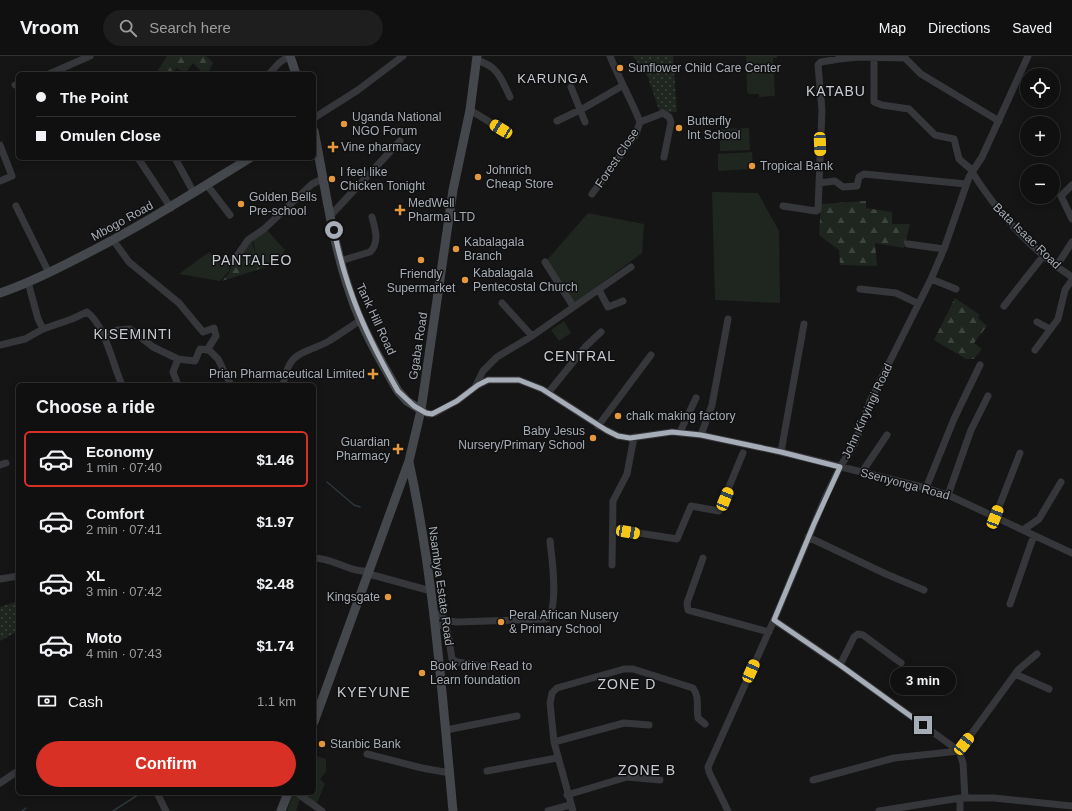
<!DOCTYPE html>
<meta charset="utf-8">
<style>
:root{--surface:#101010;--page:#1e1e1e;--text:#f1f3f6;--muted:#9c9d9f;--line:#303030;--accent:#d93025}
body{margin:0;font-family:Arial,sans-serif;background:var(--page);color:var(--text);height:100vh;display:flex;flex-direction:column;font-size:15px;white-space:nowrap}
*{box-sizing:border-box;margin:0}
p{font-size:13px;color:var(--muted)}
.icon{flex:none;width:22px;height:22px;fill:none;stroke:currentColor;stroke-width:2;stroke-linecap:round;stroke-linejoin:round}
.map{position:relative;flex:1;overflow:hidden}
.side{position:absolute;left:16px;top:327px;width:300px;height:412px;display:flex;flex-direction:column;background:var(--surface);border-radius:6px;box-shadow:0 2px 10px #0003,0 0 0 1px var(--line)}
.side>*{flex:none}
.guide{position:absolute;left:16px;top:16px;width:300px;height:88px;border-radius:6px;box-shadow:0 2px 10px #0003,0 0 0 1px var(--line);display:grid;align-content:center;height:88px;padding:0 20px;background:var(--surface)}
.tools{position:absolute;left:1020px;top:12px;display:grid;gap:8px}
.tools a{display:grid;place-items:center;width:40px;height:40px;border-radius:50%;background:var(--surface);box-shadow:0 2px 10px #0003,0 0 0 1px var(--line);font-size:20px}
.end{position:absolute;width:18px;height:18px;margin:-9px;border:5px solid #a7adb6;background:#111;box-shadow:0 0 0 2px #111}
.from{border-radius:50%}
.bubble{position:absolute;height:28px;border-radius:14px;background:var(--surface);box-shadow:0 2px 10px #0003,0 0 0 1px var(--line);font-size:13px;font-weight:600;line-height:28px;text-align:center}
.car{position:absolute;width:12px;height:24px;margin:-12px -6px;border-radius:5px;box-shadow:0 0 3px 1px #0007;background:linear-gradient(#f5c518 24%,#345 0 40%,#f5c518 0 76%,#345 0 86%,#f5c518 0)}
.guide b{display:flex;align-items:center;gap:14px;height:38px;font-size:15px}
.guide b+b{border-top:1px solid var(--line)}
.guide i{width:10px;height:10px;background:var(--text)}
ul{padding:0;list-style:none}
li{display:flex;align-items:center;gap:12px;height:56px;margin:0 8px 6px;padding:0 12px;border:2px solid transparent;border-radius:6px}
li div{flex:1}
li b{display:block;font-size:15px}
li em{font-style:normal;font-weight:600}
li.on{border-color:var(--accent)}
li>.icon{width:36px;height:36px;stroke-width:1.5}
h2{padding:0 20px;font-size:18px;line-height:48px}
.pay{display:flex;align-items:center;gap:10px;height:44px;padding:0 20px;font-size:15px}
.pay p{margin-inline-start:auto}
.cta{display:flex;gap:8px;margin-top:auto;padding:8px 20px}
.cta a{flex:1;height:46px;border-radius:24px;background:var(--accent);color:#fff;font-size:16px;font-weight:600;line-height:46px;text-align:center}
header{display:flex;align-items:center;gap:24px;box-sizing:border-box;height:56px;padding:0 20px;background:var(--surface);border-bottom:1px solid var(--line)}
header strong{font-size:19px}
nav{display:flex;gap:22px;margin-inline-start:auto;font-size:14px}
.search{width:280px;height:36px;background:var(--page);display:flex;align-items:center;gap:10px;box-sizing:border-box;padding:0 14px;border-radius:22px;color:var(--muted);font-size:15px}
.map>svg:first-child{display:block}
.green{fill:#1f261f}
.forest{fill:url(#forest-firs)}
.garden{fill:url(#garden-dots)}
.lines{fill:none;stroke-linecap:round;stroke-linejoin:round}
.stream{stroke:#2e373b;stroke-width:1.5}
.street{stroke:#36373b;stroke-width:7}
.secondary{stroke:#44474b;stroke-width:9}
.route{stroke:#a7adb6;stroke-width:5}
.poi-dot{fill:#e5983d;stroke:#101011;stroke-width:1.5}
.labels{text-anchor:middle;dominant-baseline:central;stroke-width:3;stroke-linejoin:round;paint-order:stroke}
.poi-label{font-size:12px;fill:#a7adb6;stroke:#101011;text-anchor:start}
.street-label{font-size:12px;fill:#a7adb6;stroke:#101011}
.neighbourhood-label{font-size:13px;letter-spacing:1px;fill:#c8ccd2;stroke:#101011}
.quarter-label{font-size:14px;letter-spacing:1px;fill:#c8ccd2;stroke:#101011}
</style>
<header>
<strong>Vroom</strong>
<div class="search"><svg class="icon" aria-label="search" viewBox="0 0 24 24"><circle cx="10" cy="10" r="6"/><path d="M15 15l6 6"/></svg>Search here</div>
<nav><a>Map</a><a>Directions</a><a>Saved</a></nav>
</header>
<div class="map">
<svg width="1072" height="755" viewBox="0 0 1072 755">
<defs>
<pattern id="forest-firs" width="22" height="20" patternUnits="userSpaceOnUse"><rect width="22" height="20" fill="#1f261f"/><path d="M5 1l3.5 6h-7zM16 11l3.5 6h-7z" fill="#3d433d"/></pattern>
<pattern id="garden-dots" width="8" height="8" patternUnits="userSpaceOnUse"><rect width="8" height="8" fill="#1f261f"/><path d="M2 2h.1M6 6h.1" fill="none" stroke="#3d433d" stroke-width="1.8" stroke-linecap="round"/></pattern>
</defs>
<rect width="100%" height="100%" fill="#151516"/>
<path class="green" d="M746 0H777V2H773L775 40 759 41V38H749L747 36Z
M749 72 750 94 720 95 719 73Z
M752 96 753 113 718 115V98Z
M712 136 758 137 779 175 780 247 715 244Z
M588 157 644 168 642 197 575 247 547 204Z
M266 173 285 194 274 211 256 200 253 184Z
M209 196 229 209V215L220 225 179 218Z
M564 265 571 277 559 285 551 274Z
M314 699 326 703V716L320 723 325 728 317 747 312 745 308 750 300 744 296 755H287L293 737H314Z"/>
<path class="forest" d="M167 0H206L213 7 208 18H204L193 7 185 18 177 12 171 18H158L157 16Z
M866 145V152L892 156V168H910L904 192 875 187 877 210 840 209 839 194 819 179 821 148Z
M251 184 258 206 266 211 222 225 229 217 231 210Z
M955 242 980 259 978 262 987 270 974 287 982 293 974 303H966L934 284Z"/>
<path class="garden" d="M633 0H673L677 56 660 57 648 21Z
M18 545V575L0 585V551Z"/>
<g class="lines">
<path class="stream" d="M327 426 354 449 360 451
M22 755 26 752
M113 755 141 737"/>
<path class="street" d="M839 0V3L859 1 905 2 921 18 999 65
M874 2V46L882 49 909 53 935 79 954 83 959 103 973 115
M476 4C498 10 501 22 510 41
M49 18 90 0
M269 18 279 7 289 0
M15 29 18 28
M571 31 585 66
M470 54 501 73
M314 62 358 34 403 0
M557 65 584 52 622 30
M640 66 663 57 669 61 671 66 664 101
M0 89 12 120 0 125
M138 102 171 152
M175 102 194 137
M972 116C997 156 1032 195 1072 221
M819 127 835 125 843 131 857 130 859 121 864 118 966 128
M207 129 230 159
M1072 129 1061 140 1072 163
M592 138 636 78 640 66C631 43 619 23 610 0
M16 150 49 217
M783 150 816 155 818 154 822 54 818 9 821 6 839 3
M331 159 400 85
M113 184 129 206 179 247 203 276 214 272 216 280 207 294
M908 188 944 193
M340 205 370 196C380 186 375 173 372 161
M545 206 573 250
M232 207 248 184 264 173 312 128 324 122
M1056 211 1072 186
M931 223 956 233
M28 226 38 263 43 273
M860 233 896 237 917 247
M599 234 608 251 623 245
M502 247 532 280
M1004 250 1044 199
M1037 266 1050 273
M103 280 118 274 130 273 153 291 178 303 195 305 200 293 209 294 218 303 231 329
M0 289 25 283 43 273 72 263 87 256C105 269 113 309 122 329
M1035 294 1058 263 1065 234 1072 224
M178 303 173 316 178 329
M283 329C290 293 301 300 329 285 340 278 350 271 361 264
M475 331 483 315 497 301 532 280 631 211
M548 337 586 290 601 276
M421 354 429 358 435 357 457 345 478 329 488 324H519L542 333 606 374 618 380 630 382 672 376 701 379 781 396 926 432 948 439 1072 497
M598 370 651 299
M680 376 696 342
M701 379 712 349 728 263
M781 396 804 268
M0 409 6 407
M862 416 887 379
M926 432 954 363 980 309
M948 439 971 374 988 340
M995 461 1020 397
M613 473 677 483 691 450 719 455 743 397
M1023 474 1039 463 1061 426
M808 481 886 518 924 534
M314 502C334 502 350 517 369 515
M703 502 687 547 688 554 769 576
M612 509 613 445 627 418 634 381
M369 518 431 535
M0 523 18 520
M1010 548 1034 479
M434 556 448 565 457 566 547 563C559 552 552 502 550 485
M774 564 840 609 959 695 963 707 965 742
M435 568 447 571 452 603 457 606 493 611
M840 609 854 581 858 578 863 579 901 607
M1015 618 1049 633
M446 674 517 660
M554 686 624 667 649 669
M367 698 422 712 450 717
M487 715 557 702
M813 724 894 702 959 695 1018 614 1037 598
M0 727 18 715
M157 737 166 755
M297 737 322 755
M567 739 627 721 660 724
M548 755 570 749
M573 755 554 686 550 647 552 637 557 632 624 613H633L693 632C700 642 696 650 698 662L705 668
M728 755 709 716 708 711 774 564 825 442 840 411 855 387 870 345 931 223 944 193 969 121 982 101 1028 0
M879 755 960 742H994L1072 750
M960 755V742"/>
<path class="secondary" d="M290 0 296 18
M314 75C325 129 332 185 350 237 361 271 380 304 398 335L407 345 421 354
M0 237C27 228 53 215 78 202 138 172 193 137 250 102
M409 406C434 521 442 638 453 755
M314 666 409 405 421 354 453 134 470 54 477 0
M281 755 288 737"/>
</g>
<g class="lines">
<path class="route" d="M334 174C346 235 367 281 398 335L414 350 426 357 432 358 457 345 478 329 488 324H519L542 333 606 374 618 380 630 382 672 376 701 379 781 396 840 411 814 468 774 564 840 609 923 669"/>
</g>
<g class="poi-dot">
<circle cx="620" cy="12" r="4"/>
<circle cx="344" cy="68" r="4"/>
<circle cx="679" cy="72" r="4"/>
<path d="M331 85h4v4h4v4h-4v4h-4v-4h-4v-4h4z"/>
<circle cx="752" cy="110" r="4"/>
<circle cx="478" cy="121" r="4"/>
<circle cx="332" cy="123" r="4"/>
<circle cx="241" cy="148" r="4"/>
<path d="M398 148h4v4h4v4h-4v4h-4v-4h-4v-4h4z"/>
<circle cx="456" cy="193" r="4"/>
<circle cx="421" cy="204" r="4"/>
<circle cx="465" cy="224" r="4"/>
<path d="M371 312h4v4h4v4h-4v4h-4v-4h-4v-4h4z"/>
<circle cx="618" cy="360" r="4"/>
<circle cx="593" cy="382" r="4"/>
<path d="M396 387h4v4h4v4h-4v4h-4v-4h-4v-4h4z"/>
<circle cx="388" cy="541" r="4"/>
<circle cx="501" cy="566" r="4"/>
<circle cx="422" cy="617" r="4"/>
<circle cx="322" cy="688" r="4"/>
</g>
<g class="labels">
<g class="poi-label">
<text x="628" y="12">Sunflower Child Care Center</text>
<text x="352" y="61">Uganda National<tspan x="352" dy="14">NGO Forum</tspan></text>
<text x="687" y="65">Butterfly<tspan x="687" dy="14">Int School</tspan></text>
<text x="341" y="91">Vine pharmacy</text>
<text x="760" y="110">Tropical Bank</text>
<text x="486" y="114">Johnrich<tspan x="486" dy="14">Cheap Store</tspan></text>
<text x="340" y="116">I feel like<tspan x="340" dy="14">Chicken Tonight</tspan></text>
<text x="249" y="141">Golden Bells<tspan x="249" dy="14">Pre-school</tspan></text>
<text x="408" y="147">MedWell<tspan x="408" dy="14">Pharma LTD</tspan></text>
<text x="464" y="186">Kabalagala<tspan x="464" dy="14">Branch</tspan></text>
<text x="473" y="217">Kabalagala<tspan x="473" dy="14">Pentecostal Church</tspan></text>
<text x="421" y="218" text-anchor="middle">Friendly<tspan x="421" dy="14">Supermarket</tspan></text>
<text x="365" y="318" text-anchor="end">Prian Pharmaceutical Limited</text>
<text x="626" y="360">chalk making factory</text>
<text x="585" y="375" text-anchor="end">Baby Jesus<tspan x="585" dy="14">Nursery/Primary School</tspan></text>
<text x="390" y="386" text-anchor="end">Guardian<tspan x="390" dy="14">Pharmacy</tspan></text>
<text x="380" y="541" text-anchor="end">Kingsgate</text>
<text x="509" y="559">Peral African Nusery<tspan x="509" dy="14">&amp; Primary School</tspan></text>
<text x="430" y="610">Book drive Read to<tspan x="430" dy="14">Learn foundation</tspan></text>
<text x="330" y="688">Stanbic Bank</text>
</g>
<g class="street-label">
<text transform="translate(617 102) rotate(-56)">Forest Close</text>
<text transform="translate(122 165) rotate(-29)">Mbogo Road</text>
<text transform="translate(1027 180) rotate(44)">Bata Isaac Road</text>
<text transform="translate(376 263) rotate(65)">Tank Hill Road</text>
<text transform="translate(418 290) rotate(-81)">Ggaba Road</text>
<text transform="translate(867 355) rotate(-65)">John Kinyingi Road</text>
<text transform="translate(905 428) rotate(15)">Ssenyonga Road</text>
<text transform="translate(441 530) rotate(82)">Nsambya Estate Road</text>
</g>
<g class="neighbourhood-label">
<text x="553" y="22">KARUNGA</text>
</g>
<g class="quarter-label">
<text x="836" y="35">KATABU</text>
<text x="252" y="204">PANTALEO</text>
<text x="133" y="278">KISEMINTI</text>
<text x="580" y="300">CENTRAL</text>
<text x="627" y="628">ZONE D</text>
<text x="374" y="636">KYEYUNE</text>
<text x="647" y="714">ZONE B</text>
</g>
</g>
</svg>
<div class="tools">
<a><svg class="icon" aria-label="locate" viewBox="0 0 24 24"><circle cx="12" cy="12" r="6"/><path d="M12 2v4M12 18v4M2 12h4M18 12h4"/></svg></a>
<a>+</a>
<a>−</a>
</div>
<i class="end from" style="left:334px;top:174px"></i>
<i class="end" style="left:923px;top:669px"></i>
<div class="bubble" style="left:890px;top:611px;width:66px">3 min</div>
<i class="car" style="left:501px;top:73px;rotate:302deg"></i>
<i class="car" style="left:820px;top:88px;rotate:178deg"></i>
<i class="car" style="left:725px;top:443px;rotate:22deg"></i>
<i class="car" style="left:995px;top:461px;rotate:21deg"></i>
<i class="car" style="left:628px;top:476px;rotate:100deg"></i>
<i class="car" style="left:751px;top:615px;rotate:24deg"></i>
<i class="car" style="left:964px;top:688px;rotate:38deg"></i>
<div class="guide">
<b><i class="from"></i>The Point</b>
<b><i></i>Omulen Close</b>
</div>
<section class="side">
<h2>Choose a ride</h2>
<ul>
<li class="on"><svg class="icon" aria-label="car" viewBox="0 0 24 24"><path d="M5 17H2v-5l4-1 3-4h7l3 4 3 1v5h-3M9 17h6M6 11h13"/><circle cx="7" cy="17" r="2"/><circle cx="17" cy="17" r="2"/></svg><div><b>Economy</b><p>1 min · 07:40</p></div><em>$1.46</em></li>
<li><svg class="icon" aria-label="car" viewBox="0 0 24 24"><path d="M5 17H2v-5l4-1 3-4h7l3 4 3 1v5h-3M9 17h6M6 11h13"/><circle cx="7" cy="17" r="2"/><circle cx="17" cy="17" r="2"/></svg><div><b>Comfort</b><p>2 min · 07:41</p></div><em>$1.97</em></li>
<li><svg class="icon" aria-label="car" viewBox="0 0 24 24"><path d="M5 17H2v-5l4-1 3-4h7l3 4 3 1v5h-3M9 17h6M6 11h13"/><circle cx="7" cy="17" r="2"/><circle cx="17" cy="17" r="2"/></svg><div><b>XL</b><p>3 min · 07:42</p></div><em>$2.48</em></li>
<li><svg class="icon" aria-label="car" viewBox="0 0 24 24"><path d="M5 17H2v-5l4-1 3-4h7l3 4 3 1v5h-3M9 17h6M6 11h13"/><circle cx="7" cy="17" r="2"/><circle cx="17" cy="17" r="2"/></svg><div><b>Moto</b><p>4 min · 07:43</p></div><em>$1.74</em></li>
</ul>
<div class="pay"><svg class="icon" aria-label="cash" viewBox="0 0 24 24"><path d="M3 7h18v10H3z"/><circle cx="12" cy="12" r="2"/></svg>Cash<p>1.1 km</p></div>
<div class="cta"><a>Confirm</a></div>
</section>
</div>
